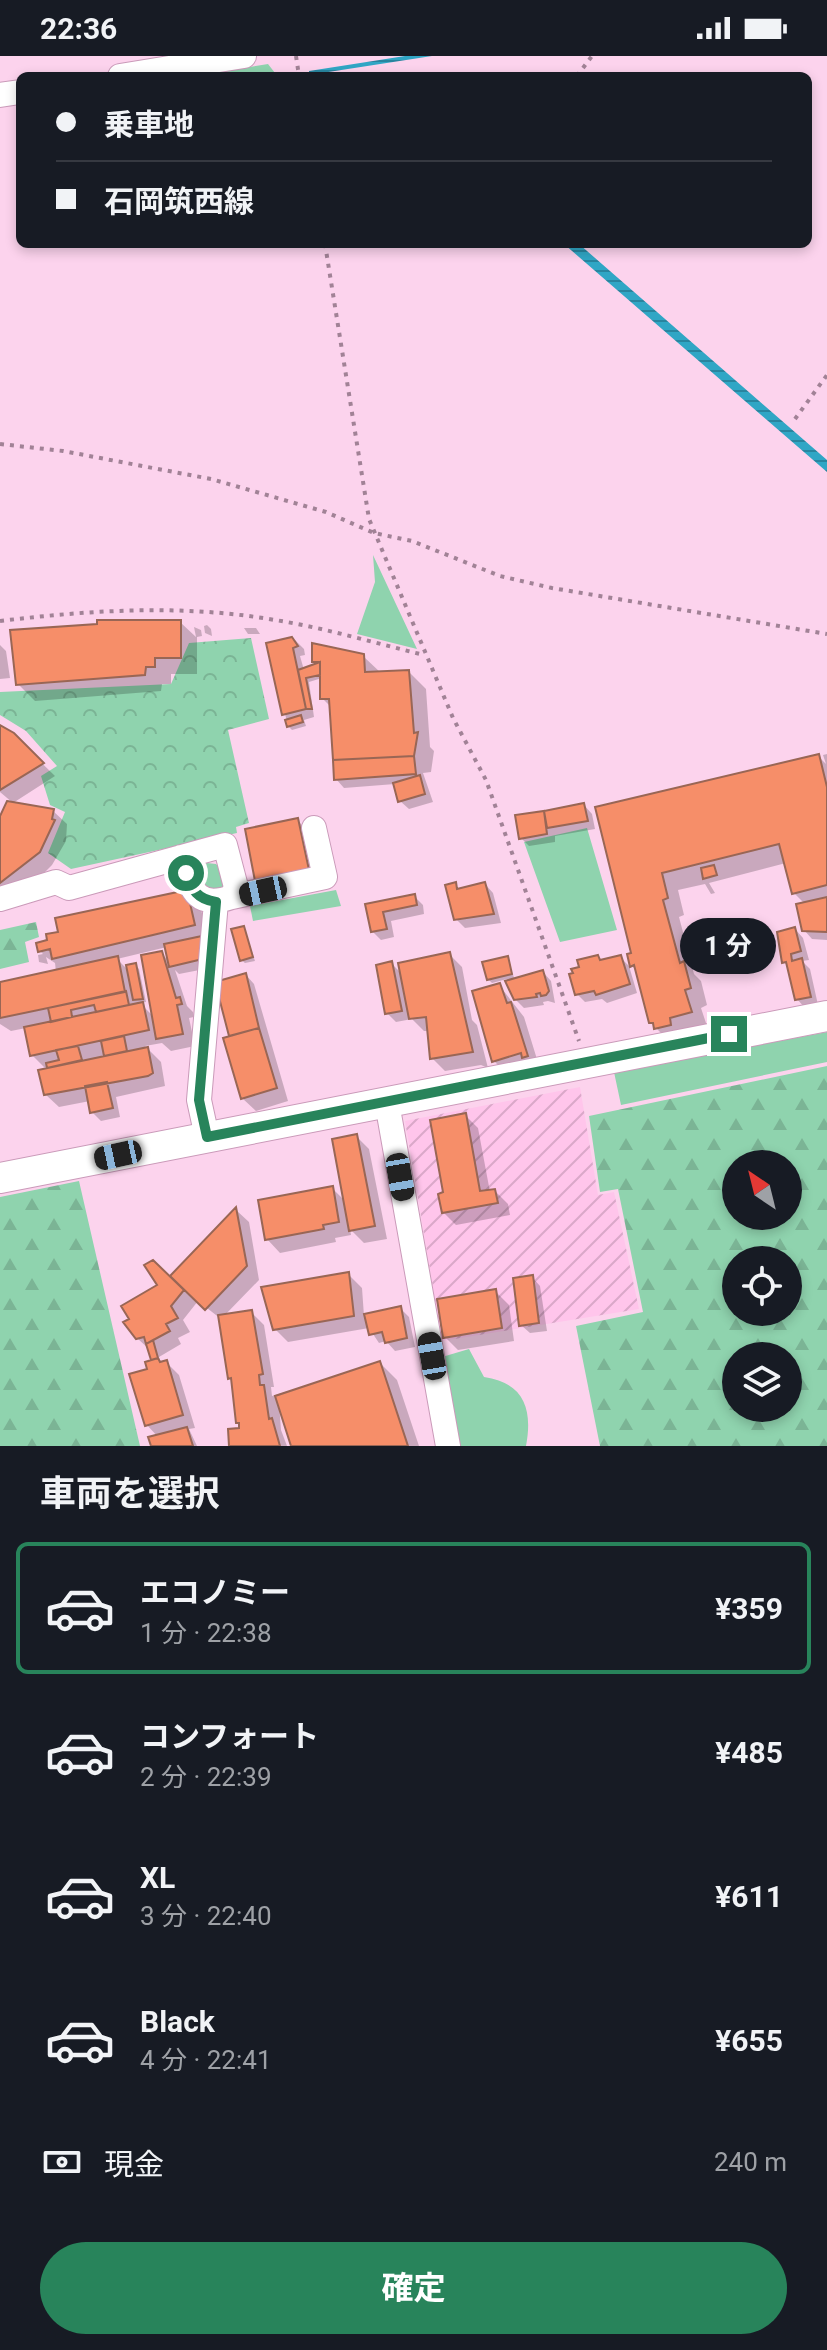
<!DOCTYPE html>
<html lang="ja">
<meta charset="utf-8">
<style>
:root{--surface:#171b24;--page:#242831;--text:#f1f3f6;--muted:#9ea1a6;--line:#363941;--accent:#28845b}
body{margin:0;font-family:Roboto,"Noto Sans JP",sans-serif;background:var(--page);color:var(--text);height:100vh;display:flex;flex-direction:column;font-size:30px;white-space:nowrap}
*{box-sizing:border-box;margin:0}
p{font-size:26px;color:var(--muted)}
.icon{flex:none;width:44px;height:44px;fill:none;stroke:currentColor;stroke-width:2;stroke-linecap:round;stroke-linejoin:round}
.map{position:relative;height:1390px;overflow:hidden}
.details{display:flex;flex-direction:column;background:var(--surface);flex:1}
.details>*{flex:none}
.top-card{position:absolute;left:16px;top:16px;width:796px;height:176px;border-radius:12px;box-shadow:0 4px 12px #0003;display:grid;align-content:center;height:176px;padding:0 40px;background:var(--surface)}
.needle{width:52px;rotate:325deg}
.fabs{position:absolute;left:722px;top:1094px;display:grid;gap:16px}
.fabs a{display:grid;place-items:center;width:80px;height:80px;border-radius:50%;background:var(--surface);box-shadow:0 4px 12px #0003;font-size:40px}
.end{position:absolute;width:36px;height:36px;margin:-18px;border:10px solid #28845b;background:#fff;box-shadow:0 0 0 4px #fff}
.from{border-radius:50%}
.bubble{position:absolute;height:56px;border-radius:28px;background:var(--surface);box-shadow:0 4px 12px #0003;font-size:26px;font-weight:700;line-height:56px;text-align:center}
.car{position:absolute;width:24px;height:48px;margin:-24px -12px;border-radius:10px;box-shadow:0 0 6px 2px #0007;background:linear-gradient(#222 24%,#8ab4d8 0 40%,#222 0 76%,#8ab4d8 0 86%,#222 0)}
.top-card b{display:flex;align-items:center;gap:28px;height:76px;font-size:30px}
.top-card b+b{border-top:2px solid var(--line)}
.top-card i{width:20px;height:20px;background:var(--text)}
ul{padding:0;list-style:none}
li{display:flex;align-items:center;gap:24px;height:132px;margin:0 16px 12px;padding:0 24px;border:4px solid transparent;border-radius:12px}
li div{flex:1}
li b{display:block;font-size:30px}
li em{font-style:normal;font-weight:700}
li.current{border-color:var(--accent)}
li>.icon{width:72px;height:72px;stroke-width:1.5}
h2{padding:0 40px;font-size:36px;line-height:96px}
.pay{display:flex;align-items:center;gap:20px;height:88px;padding:0 40px;font-size:30px}
.pay p{margin-inline-start:auto}
.action{display:flex;gap:16px;margin-top:auto;padding:16px 40px}
.action a{flex:1;height:92px;border-radius:48px;background:var(--accent);color:#fff;font-size:32px;font-weight:700;line-height:92px;text-align:center}
.status{display:flex;justify-content:space-between;align-items:center;height:56px;padding:0 40px;background:var(--surface);direction:ltr}
.status svg{height:22px;fill:currentColor}
.map>svg:first-child{display:block}
.industrial{fill:url(#industrial-furrows)}
.green{fill:#8fd3ae}
.forest{fill:url(#forest-firs);fill-rule:evenodd}
.park{fill:url(#park-crowns)}
.water{fill:url(#water-rules)}
.shadow{fill:#0003;fill-rule:evenodd}
.building{fill:#f68e69;stroke:#965;stroke-width:2}
.lines{fill:none;stroke-linecap:round;stroke-linejoin:round}
.minor-casing{stroke:#ca9ab9;stroke-width:26}
.major-casing{stroke:#ca9ab9;stroke-width:32}
.path{stroke:#a18296;stroke-width:4;stroke-dasharray:4 6;stroke-linecap:butt}
.minor{stroke:#fff;stroke-width:24}
.major{stroke:#fff;stroke-width:30}
.route{stroke:#28845b;stroke-width:10}
</style>
<div class="status"><b>22:36</b><svg viewBox="0 0 49 12"><path d="M0 12V9h3v3zM5 12V6h3v6zM10 12V3h3v9zM15 12V0h3v12zM26 1h20v11H26zM47 4h2v5h-2z"/></svg></div>
<div class="map">
<svg width="827" height="1390" viewBox="0 0 827 1390">
<defs>
<pattern id="industrial-furrows" width="10" height="10" patternUnits="userSpaceOnUse" patternTransform="scale(2)"><rect width="10" height="10" fill="#ffc5eb"/><path d="M-1 1l2-2M0 10L10 0M9 11l2-2" fill="none" stroke="#daa8c9"/></pattern>
<pattern id="forest-firs" width="22" height="20" patternUnits="userSpaceOnUse" patternTransform="scale(2)"><rect width="22" height="20" fill="#8fd3ae"/><path d="M5 1l3.5 6h-7zM16 11l3.5 6h-7z" fill="#7bb495"/></pattern>
<pattern id="park-crowns" width="20" height="18" patternUnits="userSpaceOnUse" patternTransform="scale(2)"><rect width="20" height="18" fill="#8fd3ae"/><path d="M2 6a3 3 0 1 1 6 0M12 15a3 3 0 1 1 6 0" fill="none" stroke="#7bb495"/></pattern>
<pattern id="water-rules" width="6" height="5" patternUnits="userSpaceOnUse" patternTransform="scale(2)"><rect width="6" height="5" fill="#30a6c5"/><path d="M0 2.5h6" fill="none" stroke="#28859f"/></pattern>
</defs>
<rect width="100%" height="100%" fill="#fcd3ed"/>
<path class="industrial" d="M580 1031 598 1139 614 1136 639 1253 442 1285 405 1065Z"/>
<path class="green" d="M268 8 275 17 192 20Z
M373 499 417 593 357 578 375 526Z
M587 772 617 874 560 886 524 786Z
M207 807 216 808 227 820 228 828 213 838 196 820 198 810Z
M336 834 341 850 253 865 250 850Z
M827 976V1006L621 1049 614 1016Z
M469 1293 484 1321C524 1327 533 1353 526 1390H459L442 1301Z"/>
<path class="forest" d="M36 866 39 881 25 886 29 906 0 913V874Z
M827 1010V1390H600L576 1270 643 1256 618 1133 600 1136 589 1060ZM788 1108V1160H736V1108ZM736 1204H788V1256H736ZM736 1300H788V1352H736Z
M79 1125 140 1390H0V1141Z"/>
<path class="park" d="M251 582 269 663 228 674 249 767 236 771 237 777 71 813 48 797 65 756 50 749 41 720 57 710 26 675 0 659V636L171 628 189 587Z"/>
<path class="water" d="M405 0H432L309 19V15Z
M564 188H579L827 404V416Z"/>
<path class="shadow" d="M180 566 196 581 194 571 201 574 202 580 197 581V618H171V628H162L161 635 35 645 18 628Z
M207 569 211 573 212 580 205 577 204 570Z
M244 572H256L260 578H248Z
M295 584 304 593 305 599 300 600 304 614 318 609 314 605 363 600 381 617 409 616 426 633 430 691 434 695 431 716 423 717 433 746 409 753 400 745 395 728 344 732 336 723 331 651 322 642V622L309 626 314 661 304 664 306 670 292 674 288 670 268 588Z
M0 589 6 595 10 622 0 623Z
M0 673 13 679 55 720 13 747 0 736Z
M827 698V884L812 883 804 874 805 848 794 837 786 807 709 827 715 837 711 838 705 828 678 834 684 859 679 861 694 918 701 925 707 949 701 952 708 973 673 989 650 966 637 915 632 910 634 898 598 753 818 700 826 708 823 699Z
M584 749 592 758 595 773 555 780V786L529 790 521 782 517 761Z
M53 755 67 768 66 785 52 809 39 822 0 835V762Z
M297 764 310 777 320 827 247 775Z
M485 828 493 837 501 867 465 872 456 863 455 829 460 834Z
M187 836 200 849 215 911 179 918 175 914 187 950 193 956 194 961 189 962 195 990 171 995 162 987 145 990 161 1006 165 1030 116 1041 120 1061 101 1065 92 1056 90 1045 59 1051 45 1038 47 1014 32 999 26 972 11 975 0 968V928L56 916 55 907 46 901 48 908 39 906 38 899 43 898 40 895ZM167 891 170 906 161 897 154 961 140 947 146 946 139 913 135 909 130 916 117 903Z
M414 840 423 849 424 858 391 865 394 881 381 884 372 875 367 850Z
M244 872 255 905 245 907 241 904Z
M795 873 803 882 809 904 802 905 810 913 818 949 805 952 797 943 790 912 784 906Z
M449 898 462 911 472 964 477 969 488 1012 481 1009 445 1015 432 1002 430 975H424L412 963 396 966 387 957 391 907 402 918Z
M598 901 602 906 620 901 629 910 637 937 607 947 602 943 585 946 577 938 571 918Z
M507 903 515 924 543 916 551 925 555 947 548 945 543 946 544 949 524 952 515 943 507 923 492 927 488 923Z
M246 919 254 928 288 1045 256 1055 242 1042 218 927Z
M499 929 524 961 540 1013 507 1018 494 1005Z
M465 1059 478 1072 490 1136 495 1135 508 1148 510 1159 456 1169 443 1156 445 1137Z
M356 1080 369 1093 387 1183 364 1187 350 1173 351 1179 335 1182 336 1186 280 1197 267 1183 332 1132 346 1146Z
M236 1154 249 1166 259 1224 224 1260 251 1256 264 1269 274 1331H271L272 1340 380 1307 397 1324 419 1390H293L279 1347 281 1374 287 1390H231L242 1373 221 1263 198 1245 183 1264 190 1276 178 1282 181 1288 159 1301 161 1308 166 1306 179 1319 195 1372 189 1373 197 1390H153L158 1381 147 1369 149 1314 154 1305 151 1295 137 1282 170 1223Z
M349 1219 362 1232 364 1260 400 1252 409 1261 415 1291 395 1295 386 1285 379 1287 369 1272 288 1286 275 1273 264 1233Z
M532 1221 540 1230 547 1275 530 1277 521 1269Z
M496 1236 509 1249 514 1285 458 1294 445 1281Z"/>
<path class="building" d="M97 564H181V602H155V611H146L145 619 16 629 10 574 97 568Z
M292 581 298 590 293 592 306 653 282 659 266 587Z
M312 587 364 598 365 616 409 614 414 677 418 676 414 700 333 704 329 643H320V606H312Z
M320 606V619L306 622 312 653H306L298 614Z
M301 659 303 666 287 671 285 664Z
M0 669 14 677 44 707 0 734Z
M819 698 827 731V829L792 838 779 788 662 817 668 842 663 844 680 907 684 905 691 932 685 934 692 956 670 962 671 969 654 973 653 967H649L634 909 630 911 627 898 631 897 595 751Z
M414 700 416 718 334 724 333 704Z
M420 719 425 738 398 746 393 727Z
M7 745 54 753 52 763 55 764 40 796 0 827V760Z
M584 747 588 765 547 772 544 755Z
M544 755 547 778 519 783 515 759Z
M298 762 309 814 255 825 245 773Z
M714 809 717 819 703 823 701 812Z
M456 826 457 833 485 826 494 858 454 864 445 829Z
M187 834 195 869 52 903 50 893 38 896 36 887 47 884 46 878 58 876 55 862Z
M415 838 417 849 383 856 387 873 371 876 365 848Z
M827 841V876L802 875 796 848Z
M244 870 253 901 240 905 231 873Z
M795 871 801 895 791 898 792 905 802 902 811 941 795 944 786 906 782 907 777 876Z
M202 880 207 902 169 911 164 888Z
M162 895 176 942 180 941 182 948 177 949 183 978 156 983 141 899Z
M450 896 473 996 430 1003 426 961 409 963 398 907Z
M598 899 600 904 621 899 630 928 596 939 594 935 575 939 569 918 573 917 571 913 579 911 577 904Z
M118 900 125 936 0 962V926Z
M508 900 512 918 487 924 482 906Z
M392 905 402 955 385 958 376 909Z
M136 907 143 943 133 944 126 909Z
M543 914 549 935 546 939 541 940 540 937 536 938 537 941 514 944 505 925Z
M246 917 259 972 229 980 215 926Z
M500 927 507 947 511 946 528 1000 522 1002 521 997 492 1006 472 935Z
M126 935 129 949 96 956 94 949 71 954 72 961 51 966 48 952Z
M143 946 149 974 30 1000 24 971Z
M259 972 277 1032 241 1043 223 982Z
M124 980 127 995 104 1000 101 985Z
M78 990 82 1004 47 1012 46 1007 59 1004 56 994Z
M148 991 153 1017 148 1020 44 1039 38 1014Z
M107 1026 113 1052 90 1057 85 1030Z
M466 1057 480 1135 495 1133 498 1147 442 1157 438 1138 443 1136 430 1064Z
M357 1078 375 1170 349 1175 332 1083Z
M333 1130 339 1166 323 1169 324 1173 265 1184 258 1144Z
M236 1151 247 1210 205 1254 170 1220Z
M153 1204 184 1234 171 1250 178 1262 166 1268 170 1275 146 1288 144 1281 136 1283 123 1266 129 1263 121 1250 157 1229 144 1209Z
M349 1216 354 1260 273 1274 261 1231Z
M533 1219 539 1267 519 1270 513 1222Z
M496 1233 502 1272 443 1282 437 1243Z
M401 1250 407 1282 385 1287 382 1276 369 1279 364 1258Z
M252 1254 263 1318 259 1319 260 1329H264L269 1363 272 1362 280 1390H229L228 1373 239 1372V1367H236L231 1322 228 1323 218 1259Z
M153 1284 158 1302 151 1304 146 1288Z
M158 1302 160 1306 167 1304 183 1359 145 1370 129 1318 147 1313 145 1306Z
M380 1305 408 1390H291L275 1340Z
M187 1371 193 1390H151L148 1381Z"/>
<g class="lines">
<g class="minor-casing">
<path id="minor" d="M120 20 244 0
M0 39 20 36
M232 841 325 821 314 772
M0 843 56 826 69 832 225 789 236 831 232 841C194 854 191 831 181 801
M387 1047 448 1390
M207 1081 199 1044 216 846"/>
</g>
<g class="major-casing">
<path id="major" d="M0 1122 827 960"/>
</g>
<path class="path" d="M296 0 299 20
M577 20 592 0
M325 188 369 463 453 662 486 724 579 985
M795 363 827 319
M0 388 63 395 211 423 326 456 374 477 412 485 500 520 552 532 827 578
M0 565C92 554 183 548 275 564 325 572 375 587 424 599"/>
<use href="#minor" class="minor"/>
<use href="#major" class="major"/>
</g>
<g class="lines">
<path class="route" d="M186 817C192 834 197 843 216 846L199 1044 207 1081 729 978"/>
</g>
</svg>
<div class="fabs">
<a><svg class="needle" viewBox="-14 -14 28 28"><path d="M0-13l5 13h-10z" fill="#e53935"/><path d="M0 13l5-13h-10z" fill="#9ea1a6"/></svg></a>
<a><svg class="icon" aria-label="locate" viewBox="0 0 24 24"><circle cx="12" cy="12" r="6"/><path d="M12 2v4M12 18v4M2 12h4M18 12h4"/></svg></a>
<a><svg class="icon" aria-label="layers" viewBox="0 0 24 24"><path d="M12 4l9 5-9 5-9-5zM3 14l9 5 9-5"/></svg></a>
</div>
<i class="end from" style="left:186px;top:817px"></i>
<i class="end" style="left:729px;top:978px"></i>
<div class="bubble" style="left:680px;top:862px;width:96px">1 分</div>
<i class="car" style="left:263px;top:835px;rotate:258deg"></i>
<i class="car" style="left:118px;top:1099px;rotate:258deg"></i>
<i class="car" style="left:400px;top:1121px;rotate:170deg"></i>
<i class="car" style="left:432px;top:1300px;rotate:350deg"></i>
<div class="top-card">
<b><i class="from"></i>乗車地</b>
<b><i></i>石岡筑西線</b>
</div>
</div>
<section class="details">
<h2>車両を選択</h2>
<ul>
<li class="current"><svg class="icon" aria-label="car" viewBox="0 0 24 24"><path d="M5 17H2v-5l4-1 3-4h7l3 4 3 1v5h-3M9 17h6M6 11h13"/><circle cx="7" cy="17" r="2"/><circle cx="17" cy="17" r="2"/></svg><div><b>エコノミー</b><p>1 分 · 22:38</p></div><em>¥359</em></li>
<li><svg class="icon" aria-label="car" viewBox="0 0 24 24"><path d="M5 17H2v-5l4-1 3-4h7l3 4 3 1v5h-3M9 17h6M6 11h13"/><circle cx="7" cy="17" r="2"/><circle cx="17" cy="17" r="2"/></svg><div><b>コンフォート</b><p>2 分 · 22:39</p></div><em>¥485</em></li>
<li><svg class="icon" aria-label="car" viewBox="0 0 24 24"><path d="M5 17H2v-5l4-1 3-4h7l3 4 3 1v5h-3M9 17h6M6 11h13"/><circle cx="7" cy="17" r="2"/><circle cx="17" cy="17" r="2"/></svg><div><b>XL</b><p>3 分 · 22:40</p></div><em>¥611</em></li>
<li><svg class="icon" aria-label="car" viewBox="0 0 24 24"><path d="M5 17H2v-5l4-1 3-4h7l3 4 3 1v5h-3M9 17h6M6 11h13"/><circle cx="7" cy="17" r="2"/><circle cx="17" cy="17" r="2"/></svg><div><b>Black</b><p>4 分 · 22:41</p></div><em>¥655</em></li>
</ul>
<div class="pay"><svg class="icon" aria-label="cash" viewBox="0 0 24 24"><path d="M3 7h18v10H3z"/><circle cx="12" cy="12" r="2"/></svg>現金<p>240 m</p></div>
<div class="action"><a>確定</a></div>
</section>
